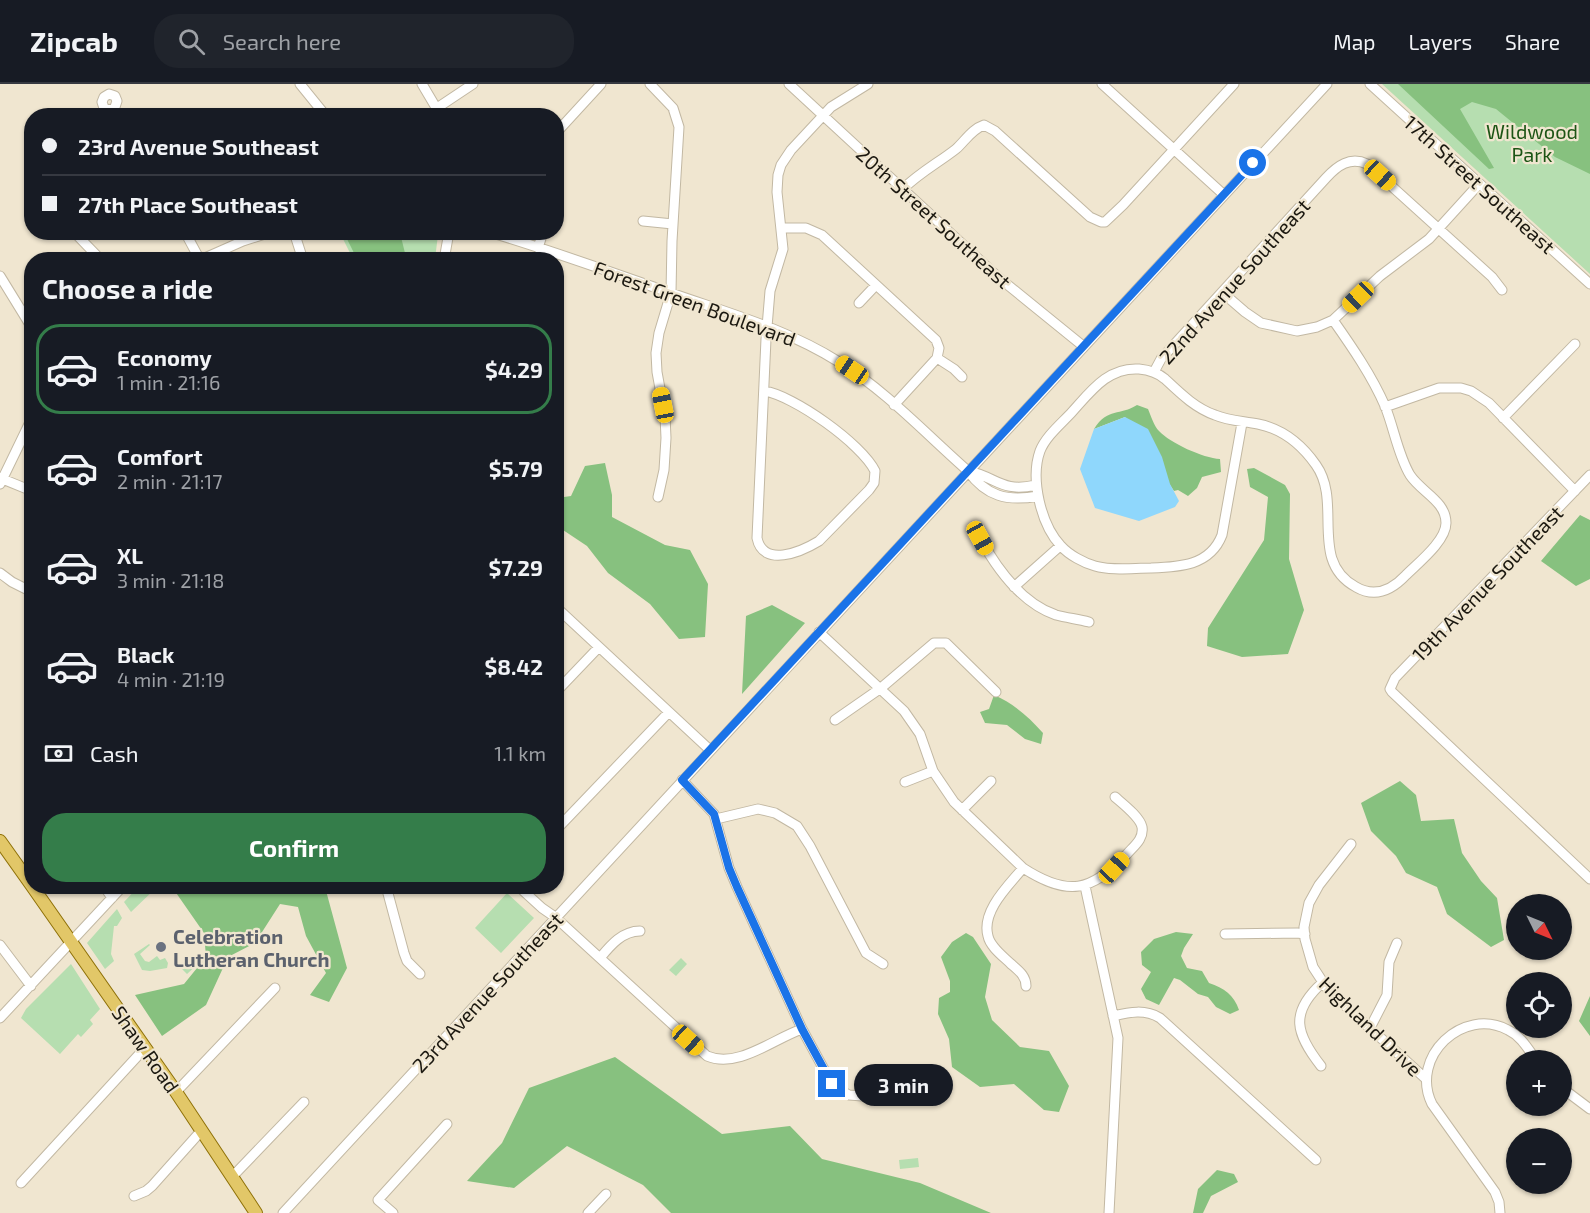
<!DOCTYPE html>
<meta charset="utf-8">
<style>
:root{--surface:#171b24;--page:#20242c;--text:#f1f3f6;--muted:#9ea1a6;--line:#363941;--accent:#347d4a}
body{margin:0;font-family:"Exo 2",sans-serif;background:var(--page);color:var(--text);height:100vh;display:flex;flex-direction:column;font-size:22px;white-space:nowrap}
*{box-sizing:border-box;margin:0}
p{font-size:20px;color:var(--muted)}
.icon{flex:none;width:33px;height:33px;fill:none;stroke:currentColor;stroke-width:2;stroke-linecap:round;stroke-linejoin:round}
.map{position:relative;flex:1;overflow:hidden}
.details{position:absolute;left:24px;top:168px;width:540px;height:642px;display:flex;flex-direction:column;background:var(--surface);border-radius:24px;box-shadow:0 2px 4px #0004}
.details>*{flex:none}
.top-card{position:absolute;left:24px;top:24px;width:540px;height:132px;border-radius:24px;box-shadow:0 2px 4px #0004;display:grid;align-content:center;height:132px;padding:0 18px;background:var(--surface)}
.needle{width:39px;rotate:133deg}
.controls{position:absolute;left:1506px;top:810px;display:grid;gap:12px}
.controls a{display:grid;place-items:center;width:66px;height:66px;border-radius:50%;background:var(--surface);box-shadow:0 2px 4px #0004;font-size:30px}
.end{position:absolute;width:27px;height:27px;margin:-14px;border:8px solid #1a73e8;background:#fff;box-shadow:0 0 0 3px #fff}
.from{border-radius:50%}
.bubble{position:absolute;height:42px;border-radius:21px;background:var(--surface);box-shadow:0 2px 4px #0004;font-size:20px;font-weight:700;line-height:42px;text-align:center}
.car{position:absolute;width:18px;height:36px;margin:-18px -9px;border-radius:8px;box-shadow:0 0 4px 2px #0007;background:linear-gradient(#f5c518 24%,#345 0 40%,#f5c518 0 76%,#345 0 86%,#f5c518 0)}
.top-card b{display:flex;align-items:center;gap:21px;height:57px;font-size:22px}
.top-card b+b{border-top:2px solid var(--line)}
.top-card i{width:15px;height:15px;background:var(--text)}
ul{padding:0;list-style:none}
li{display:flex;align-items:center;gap:18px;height:90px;margin:0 12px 9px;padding:0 6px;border:3px solid transparent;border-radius:24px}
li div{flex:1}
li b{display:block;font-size:22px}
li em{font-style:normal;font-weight:700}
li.selected{border-color:var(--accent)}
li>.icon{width:54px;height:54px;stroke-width:1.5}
h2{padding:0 18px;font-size:27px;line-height:72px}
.pay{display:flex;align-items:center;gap:15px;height:66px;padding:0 18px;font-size:22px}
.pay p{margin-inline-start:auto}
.cta{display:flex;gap:12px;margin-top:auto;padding:12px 18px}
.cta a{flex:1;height:69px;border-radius:24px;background:var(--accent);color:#fff;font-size:24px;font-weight:700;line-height:69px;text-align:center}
header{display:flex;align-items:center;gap:36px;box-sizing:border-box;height:84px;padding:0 30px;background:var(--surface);border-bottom:2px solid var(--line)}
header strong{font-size:28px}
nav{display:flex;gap:33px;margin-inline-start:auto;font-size:21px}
.search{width:420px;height:54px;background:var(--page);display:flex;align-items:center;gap:15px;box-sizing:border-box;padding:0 21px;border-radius:24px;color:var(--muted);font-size:22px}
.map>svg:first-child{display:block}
.green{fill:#b6deb0}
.forest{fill:#87c17f}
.water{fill:#8fd7fc}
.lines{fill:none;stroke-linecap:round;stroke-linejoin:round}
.minor-casing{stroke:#c2b8a3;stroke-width:11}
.major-casing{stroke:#8f7108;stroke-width:14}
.minor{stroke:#fff;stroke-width:9}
.major{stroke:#e2c768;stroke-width:12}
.route{stroke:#1a73e8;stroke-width:8}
.worship-dot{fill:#6b7280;stroke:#f0e6d0;stroke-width:2}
.labels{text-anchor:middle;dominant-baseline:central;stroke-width:4.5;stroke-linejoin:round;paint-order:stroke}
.park-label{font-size:20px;fill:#1d5515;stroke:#f0e6d0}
.street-label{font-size:20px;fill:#1b1810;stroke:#f0e6d0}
.worship-label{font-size:20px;font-weight:bold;fill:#5b616d;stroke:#f0e6d0;text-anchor:start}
</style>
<header>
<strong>Zipcab</strong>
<div class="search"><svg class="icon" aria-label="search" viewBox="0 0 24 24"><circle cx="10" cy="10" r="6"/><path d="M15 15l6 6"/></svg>Search here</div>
<nav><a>Map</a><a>Layers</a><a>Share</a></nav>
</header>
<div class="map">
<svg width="1590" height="1129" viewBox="0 0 1590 1129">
<rect width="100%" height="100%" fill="#f0e6d0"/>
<path class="green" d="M1382 0H1590V190Z
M340 149H437L438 151 435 175H353Z
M138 803H157L131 828 124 818Z
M507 809 534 834 501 869 475 844Z
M117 825 122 834 117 842H114L111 870 114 877 105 885 87 859Z
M149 860 150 861 140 870 145 877 149 878 157 872 160 876 165 874 168 879 167 884 150 887 142 886 134 870Z
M192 872 199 879 187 890 180 883Z
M681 874 687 880 676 892 669 886Z
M71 880 100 925 90 936 93 940 81 953 78 950 60 970 21 934 26 925Z
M918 1074 919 1083 900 1085 899 1076Z"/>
<path class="forest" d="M1398 0H1590V90L1555 73 1496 25 1472 18 1460 25 1494 84 1489 85Z
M344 149H394L401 153 405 169 404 175H357Z
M1137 321 1148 325C1151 332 1154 342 1159 347 1170 359 1203 374 1220 375L1221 388 1202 393 1197 404 1188 412 1178 406 1174 407 1125 333 1094 345C1108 323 1120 332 1137 321Z
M605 379 612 411V433L665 461 690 466 708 500 705 553 679 555 650 520 608 489 587 462 557 442V414L571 412 585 382Z
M1254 384 1285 401 1290 410 1289 475 1304 526 1288 570 1242 573 1207 562 1208 544 1264 456 1268 413 1250 403 1247 385Z
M1580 431 1590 436V495L1576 502 1541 477Z
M772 521 805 539 742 610 746 532Z
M994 611C1013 619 1029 633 1043 649L1041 660 1025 655 1007 641 985 639 980 628 989 625Z
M1400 697 1416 711 1421 737 1454 735 1462 769 1481 797 1497 814 1504 856 1491 863 1447 830 1437 803 1406 789 1396 772 1371 747 1361 719Z
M172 803H325L347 884 329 918 310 911 326 889 306 852 298 823 280 820 255 859 228 873 206 921 162 952 135 911 184 900 206 873 204 849Z
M1176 848 1193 850 1184 864 1181 872 1187 884 1202 887 1209 899C1224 904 1234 911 1239 926L1230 930 1216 923 1208 913 1198 910 1180 896 1174 894 1159 921 1146 915 1141 905 1151 888 1142 881 1141 868 1154 855Z
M966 849 973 853 991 880 985 913 992 936 1020 963 1049 967 1069 1002 1059 1028 1044 1026 1014 1000 980 1003 952 983 949 955 938 930 939 914 950 908V897L941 873 952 858Z
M1590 912V952L1579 937Z
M615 973 722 1050 790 1042 822 1075 920 1099 991 1129H671L643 1101 567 1062 514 1104 467 1097 502 1059 529 1004Z
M1217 1086 1234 1090 1238 1098 1211 1112 1203 1129H1193L1198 1105Z"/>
<path class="water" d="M1125 333 1148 345 1162 373 1170 400 1179 417 1175 423 1139 437 1095 424 1080 385 1094 345Z"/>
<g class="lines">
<g class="minor-casing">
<path id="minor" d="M300 0 326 32
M422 0 441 32
M650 0 673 24 679 43 672 157 671 209 659 249 656 269 657 288 665 332 666 354 664 386 658 413
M789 0 998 193 1083 262
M1102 0 1223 110
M1370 0 1590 200
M437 24 473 0
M110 26 115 23 117 17 115 12 109 10 104 13 102 18 104 24 110 26 113 32
M556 49 601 0
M903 105C919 89 938 79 956 65 965 57 972 45 984 41L995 47 1090 133 1101 138H1105L1123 121 1234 0
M643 137 673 140
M782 144H806L822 151 936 256 939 264 937 274 894 321
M74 148 101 176
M185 148 200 176
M294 148 303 176
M489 148C550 166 610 188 671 209 728 229 787 245 839 278 885 306 927 351 968 387 986 412 1007 418 1038 412
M538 164 543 148
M200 176 243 157 271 148
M444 176 449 148
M0 192 32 244
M1223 209 1245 228 1261 239 1297 247 1317 243 1333 236 1380 192 1429 155 1479 100
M859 219 876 201
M937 274 954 285 962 293
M1154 288 1161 275 1326 94C1337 82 1350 72 1367 80L1492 193 1502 206
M764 307C793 311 862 360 875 387L874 399 869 406 819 457C801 468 763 484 757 454L766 255 770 207 783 165 777 108 778 91 781 81 791 66 831 23 868 0
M1385 323 1439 304H1461L1471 307 1489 319 1575 407
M1503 334 1575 260
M1242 339 1222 451C1210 482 1179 483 1151 484 1133 484 1112 487 1095 482 1084 479 1069 471 1061 462 1041 441 1030 395 1040 367 1046 352 1061 340 1072 328 1091 307 1108 283 1139 285 1149 286 1157 288 1165 295 1180 309 1195 324 1215 331 1229 337 1243 337 1258 340 1283 345 1302 361 1316 381 1343 419 1308 477 1356 503 1375 514 1392 506 1406 491 1418 479 1446 457 1446 439 1446 417 1421 408 1410 391 1398 371 1394 344 1385 322 1372 292 1352 263 1333 236
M968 387C997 393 1001 409 1036 401
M1590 391 1395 594 1390 605 1392 608 1590 795
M0 394 32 407
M0 400 32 334
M980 454C997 485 1021 519 1056 531 1067 534 1078 535 1089 538
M0 489 12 498 32 508
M1014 503 1060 462
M556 523 710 666
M819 548 904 627 920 650 933 687 954 718 1023 784C1068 813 1091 808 1127 770 1134 762 1144 755 1142 743 1140 733 1123 720 1115 713
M556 608 599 563
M835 636 881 604 934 559H946L996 608
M682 696 714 730 729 784 737 803 802 945 827 991 836 1004 849 1011 889 1014 918 1011 938 1003
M905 698 933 687
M962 726 991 697
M716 735 758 725 775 729 797 742 810 762 866 869 883 880
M556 746 669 628
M1351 760 1319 801 1309 819 1304 843 1305 855 1313 883 1328 906 1426 995
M1023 784C1009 801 981 827 988 852 990 863 1004 873 1011 880 1019 887 1026 892 1026 902
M104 802 112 814
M386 802 404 869 407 877 420 890
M518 802 542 824 555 833 707 972C738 985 773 955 802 945
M1085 802 1118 954 1109 1129
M1225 850 1297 849 1305 850
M0 861 31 902
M600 874C610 862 622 847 640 847
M1113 932C1130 928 1145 925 1160 934L1316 1076
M0 934 123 802
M1370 944 1387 911 1389 878 1397 859
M1321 982C1296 950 1289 929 1322 899
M1562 1004 1590 1025
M176 1008 275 904
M232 1093 304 1018
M21 1099 145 964
M134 1112 146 1107 152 1102 202 1046
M283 1129 1327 0
M393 1129 378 1116 447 1040
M588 1129 606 1110
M1500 1129 1499 1118 1495 1108 1432 1020C1409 973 1463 922 1508 946 1521 952 1528 965 1536 976"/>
</g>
<g class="major-casing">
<path id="major" d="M0 757 32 802
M32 802 176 1008 256 1129"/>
</g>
<use href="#minor" class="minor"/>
<use href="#major" class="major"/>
</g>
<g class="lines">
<path class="route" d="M832 1000 802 945 737 803 729 784 714 730 682 696 1253 79"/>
</g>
<circle class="worship-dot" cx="161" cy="863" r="6"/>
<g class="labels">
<g class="park-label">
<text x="1532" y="47">Wildwood<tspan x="1532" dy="23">Park</tspan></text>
</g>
<g class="street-label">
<text transform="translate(1480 100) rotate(42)">17th Street Southeast</text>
<text transform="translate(934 133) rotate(42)">20th Street Southeast</text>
<text transform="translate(1234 197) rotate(-48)">22nd Avenue Southeast</text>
<text transform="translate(695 219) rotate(20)">Forest Green Boulevard</text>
<text transform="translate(1487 499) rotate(-46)">19th Avenue Southeast</text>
<text transform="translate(487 908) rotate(-47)">23rd Avenue Southeast</text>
<text transform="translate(1371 942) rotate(44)">Highland Drive</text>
<text transform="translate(146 965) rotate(55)">Shaw Road</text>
</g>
<g class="worship-label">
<text x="173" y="852">Celebration<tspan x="173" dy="23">Lutheran Church</tspan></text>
</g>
</g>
</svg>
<div class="controls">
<a><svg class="needle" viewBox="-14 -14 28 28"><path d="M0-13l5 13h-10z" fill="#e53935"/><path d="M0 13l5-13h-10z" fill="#9ea1a6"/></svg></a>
<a><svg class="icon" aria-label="locate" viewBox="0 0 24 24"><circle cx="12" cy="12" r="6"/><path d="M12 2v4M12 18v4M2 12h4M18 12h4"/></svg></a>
<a>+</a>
<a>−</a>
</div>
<i class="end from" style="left:1253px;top:79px"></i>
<i class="end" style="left:832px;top:1000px"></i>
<div class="bubble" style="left:854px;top:980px;width:99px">3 min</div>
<i class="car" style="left:1380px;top:91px;rotate:132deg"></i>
<i class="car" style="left:1358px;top:213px;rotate:226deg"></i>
<i class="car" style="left:852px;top:286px;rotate:304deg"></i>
<i class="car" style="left:663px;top:321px;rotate:349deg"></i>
<i class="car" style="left:980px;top:454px;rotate:151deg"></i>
<i class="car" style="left:1114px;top:784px;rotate:43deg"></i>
<i class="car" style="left:688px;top:956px;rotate:132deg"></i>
<div class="top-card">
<b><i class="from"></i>23rd Avenue Southeast</b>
<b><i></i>27th Place Southeast</b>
</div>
<section class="details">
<h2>Choose a ride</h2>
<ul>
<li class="selected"><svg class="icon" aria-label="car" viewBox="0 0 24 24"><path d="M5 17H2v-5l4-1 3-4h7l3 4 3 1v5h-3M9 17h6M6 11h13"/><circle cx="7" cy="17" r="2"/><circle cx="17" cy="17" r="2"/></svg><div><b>Economy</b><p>1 min · 21:16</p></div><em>$4.29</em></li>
<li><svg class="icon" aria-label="car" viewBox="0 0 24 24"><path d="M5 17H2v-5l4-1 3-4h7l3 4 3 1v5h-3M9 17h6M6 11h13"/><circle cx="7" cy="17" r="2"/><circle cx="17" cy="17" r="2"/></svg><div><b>Comfort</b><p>2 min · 21:17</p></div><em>$5.79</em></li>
<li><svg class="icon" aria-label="car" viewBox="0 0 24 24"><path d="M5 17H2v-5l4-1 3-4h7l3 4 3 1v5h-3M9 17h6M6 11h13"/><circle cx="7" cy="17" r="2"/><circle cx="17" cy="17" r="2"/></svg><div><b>XL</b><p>3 min · 21:18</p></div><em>$7.29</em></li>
<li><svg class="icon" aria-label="car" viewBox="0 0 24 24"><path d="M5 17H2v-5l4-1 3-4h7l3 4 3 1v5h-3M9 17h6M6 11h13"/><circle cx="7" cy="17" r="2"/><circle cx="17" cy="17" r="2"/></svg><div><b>Black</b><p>4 min · 21:19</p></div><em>$8.42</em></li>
</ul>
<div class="pay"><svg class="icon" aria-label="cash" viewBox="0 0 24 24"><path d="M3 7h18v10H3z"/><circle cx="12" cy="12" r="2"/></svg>Cash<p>1.1 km</p></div>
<div class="cta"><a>Confirm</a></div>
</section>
</div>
